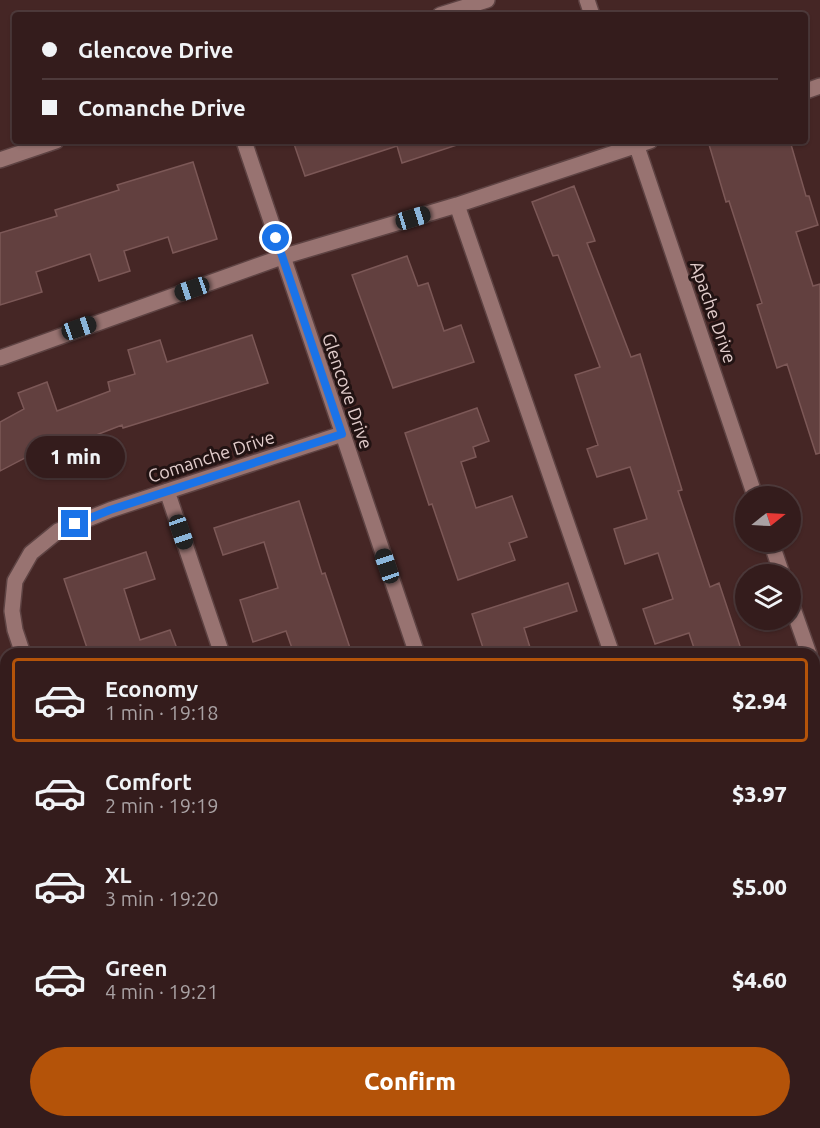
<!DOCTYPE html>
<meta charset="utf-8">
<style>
:root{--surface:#341c1c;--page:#3c2525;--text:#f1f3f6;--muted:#a9a1a3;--line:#4e3a3b;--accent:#b45309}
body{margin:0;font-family:Ubuntu,sans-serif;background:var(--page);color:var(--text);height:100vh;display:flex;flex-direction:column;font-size:22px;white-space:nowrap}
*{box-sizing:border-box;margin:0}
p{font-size:20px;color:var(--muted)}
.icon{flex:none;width:33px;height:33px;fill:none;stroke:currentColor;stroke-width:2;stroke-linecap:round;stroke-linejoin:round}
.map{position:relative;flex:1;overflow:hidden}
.side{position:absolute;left:0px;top:648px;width:820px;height:480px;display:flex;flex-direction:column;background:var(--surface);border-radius:18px 18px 0 0;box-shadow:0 2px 4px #0004,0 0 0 2px var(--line)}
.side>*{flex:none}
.hud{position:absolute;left:12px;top:12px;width:796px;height:132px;border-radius:6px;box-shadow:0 2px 4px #0004,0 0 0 2px var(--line);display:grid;align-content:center;height:132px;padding:0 30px;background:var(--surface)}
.needle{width:39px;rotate:72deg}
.tools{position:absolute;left:735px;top:486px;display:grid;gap:12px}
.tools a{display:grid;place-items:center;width:66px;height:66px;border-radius:50%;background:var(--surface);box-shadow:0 2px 4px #0004,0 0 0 2px var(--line);font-size:30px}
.end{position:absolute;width:27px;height:27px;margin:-14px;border:8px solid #1a73e8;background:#fff;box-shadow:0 0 0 3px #fff}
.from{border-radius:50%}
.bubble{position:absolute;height:42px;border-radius:21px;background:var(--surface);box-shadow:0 2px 4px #0004,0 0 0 2px var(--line);font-size:20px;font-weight:800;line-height:42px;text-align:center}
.car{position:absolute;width:18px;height:36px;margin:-18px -9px;border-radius:8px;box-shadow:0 0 4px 2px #0007;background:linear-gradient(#222 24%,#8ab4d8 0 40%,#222 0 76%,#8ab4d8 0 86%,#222 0)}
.hud b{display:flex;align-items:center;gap:21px;height:57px;font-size:22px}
.hud b+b{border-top:2px solid var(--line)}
.hud i{width:15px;height:15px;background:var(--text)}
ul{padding:10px 0 0;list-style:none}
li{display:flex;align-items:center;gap:18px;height:84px;margin:0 12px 9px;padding:0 18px;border:3px solid transparent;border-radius:6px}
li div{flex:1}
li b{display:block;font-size:22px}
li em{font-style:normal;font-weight:800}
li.current{border-color:var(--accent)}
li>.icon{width:54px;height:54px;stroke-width:1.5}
.primary-button{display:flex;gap:12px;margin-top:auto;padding:12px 30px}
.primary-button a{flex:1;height:69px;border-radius:36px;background:var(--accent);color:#fff;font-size:24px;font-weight:800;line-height:69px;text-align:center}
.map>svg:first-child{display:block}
.building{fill:#62403f;stroke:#7c5857;stroke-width:1.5}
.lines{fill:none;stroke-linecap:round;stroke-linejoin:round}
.minor-casing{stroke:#5e4343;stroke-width:18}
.minor{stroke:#987371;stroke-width:15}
.route{stroke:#1a73e8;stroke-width:8}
.labels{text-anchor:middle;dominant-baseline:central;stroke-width:6;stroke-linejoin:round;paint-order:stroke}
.street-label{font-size:18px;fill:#e2cdcc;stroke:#221313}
</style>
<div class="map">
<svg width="820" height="1128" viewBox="0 0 820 1128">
<rect width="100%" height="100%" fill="#452625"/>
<path class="building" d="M293 141H457V145L402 163 397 146 305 176Z
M708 141H790L806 196H809L818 225 796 232 813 286 820 284V453L816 454 787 364 777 368 757 305 762 303 729 201 726 202Z
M193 162 217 239 173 253 168 237 124 251 130 271 99 281 90 254 36 272 42 292 0 305V233L57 216 55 210 119 190 117 185Z
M574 186 595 241 587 243 631 357 640 354 682 490 678 491 710 587 719 583 741 649 726 654H696L689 633 655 644 643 609 673 599 658 553 625 564 614 529 647 519 630 467 597 477 587 449 598 445 575 375 600 367 558 255 553 256 532 202Z
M407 256 418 286 428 283 444 331 461 325 474 362 393 388 352 275Z
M252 335 268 383 123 428 122 425 42 456 40 450 0 471V422L24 409 18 393 47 382 57 411 110 391 108 382 135 374 128 350 160 340 167 362Z
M477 408 489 441 473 447 476 457 461 462 476 508 512 496 527 537 509 543 515 560 458 580 432 504 429 505 405 433Z
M299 501 322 574 325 573 352 654H294L286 631 253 642 240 600 278 588 264 542 223 555 214 528Z
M146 552 155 579 124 589 140 640 170 630 179 654H89L64 579Z
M568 583 577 611 524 628 532 654H485L472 614Z"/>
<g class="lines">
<g class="minor-casing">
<path id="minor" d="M587 0 592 15
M440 15 487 0
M806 91 820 86
M244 141 417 654
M635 141 755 496
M0 160 56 141
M457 205 612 654
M0 358 282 257 457 205 650 141
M167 491 222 654
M771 542 782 574
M790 600 809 654
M23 654 15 630 12 611 15 581 31 553 58 531 110 510 342 434
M814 671 820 687
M182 1122 184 1128
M381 1122 383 1128
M577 1122 579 1128
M773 1122 775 1128"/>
</g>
<use href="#minor" class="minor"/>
</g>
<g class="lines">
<path class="route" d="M75 524 110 510 342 434 276 238"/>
</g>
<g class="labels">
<g class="street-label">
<text transform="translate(714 312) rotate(71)">Apache Drive</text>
<text transform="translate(348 391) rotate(71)">Glencove Drive</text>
<text transform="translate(211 456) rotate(-18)">Comanche Drive</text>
</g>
</g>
</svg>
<div class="tools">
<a><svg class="needle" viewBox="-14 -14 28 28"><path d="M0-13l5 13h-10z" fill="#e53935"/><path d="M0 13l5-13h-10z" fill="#a9a1a3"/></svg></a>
<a><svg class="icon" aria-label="layers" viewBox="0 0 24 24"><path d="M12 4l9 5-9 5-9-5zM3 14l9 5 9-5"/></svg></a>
</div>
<i class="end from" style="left:276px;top:238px"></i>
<i class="end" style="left:75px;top:524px"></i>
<div class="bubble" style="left:26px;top:436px;width:99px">1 min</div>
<i class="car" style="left:413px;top:218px;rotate:73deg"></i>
<i class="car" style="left:192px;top:289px;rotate:251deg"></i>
<i class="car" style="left:79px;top:328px;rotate:71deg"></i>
<i class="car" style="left:181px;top:532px;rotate:161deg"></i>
<i class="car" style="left:387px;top:566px;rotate:341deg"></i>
<div class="hud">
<b><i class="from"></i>Glencove Drive</b>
<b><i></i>Comanche Drive</b>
</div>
<section class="side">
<ul>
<li class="current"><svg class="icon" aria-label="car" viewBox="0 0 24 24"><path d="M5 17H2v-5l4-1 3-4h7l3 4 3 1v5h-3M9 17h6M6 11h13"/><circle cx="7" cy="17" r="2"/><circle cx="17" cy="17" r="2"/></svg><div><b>Economy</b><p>1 min · 19:18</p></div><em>$2.94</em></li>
<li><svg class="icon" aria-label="car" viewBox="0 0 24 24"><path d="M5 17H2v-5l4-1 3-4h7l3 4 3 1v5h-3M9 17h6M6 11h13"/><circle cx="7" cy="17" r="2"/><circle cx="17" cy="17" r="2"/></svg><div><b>Comfort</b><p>2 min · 19:19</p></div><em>$3.97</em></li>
<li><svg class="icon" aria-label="car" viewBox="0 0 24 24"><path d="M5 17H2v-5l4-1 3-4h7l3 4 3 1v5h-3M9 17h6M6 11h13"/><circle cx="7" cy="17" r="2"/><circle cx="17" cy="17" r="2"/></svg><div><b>XL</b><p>3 min · 19:20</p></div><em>$5.00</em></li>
<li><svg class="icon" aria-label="car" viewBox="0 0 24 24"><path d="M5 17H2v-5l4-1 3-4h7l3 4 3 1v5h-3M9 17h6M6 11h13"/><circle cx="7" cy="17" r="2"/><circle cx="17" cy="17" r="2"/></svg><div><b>Green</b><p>4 min · 19:21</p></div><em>$4.60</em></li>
</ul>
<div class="primary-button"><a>Confirm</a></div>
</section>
</div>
